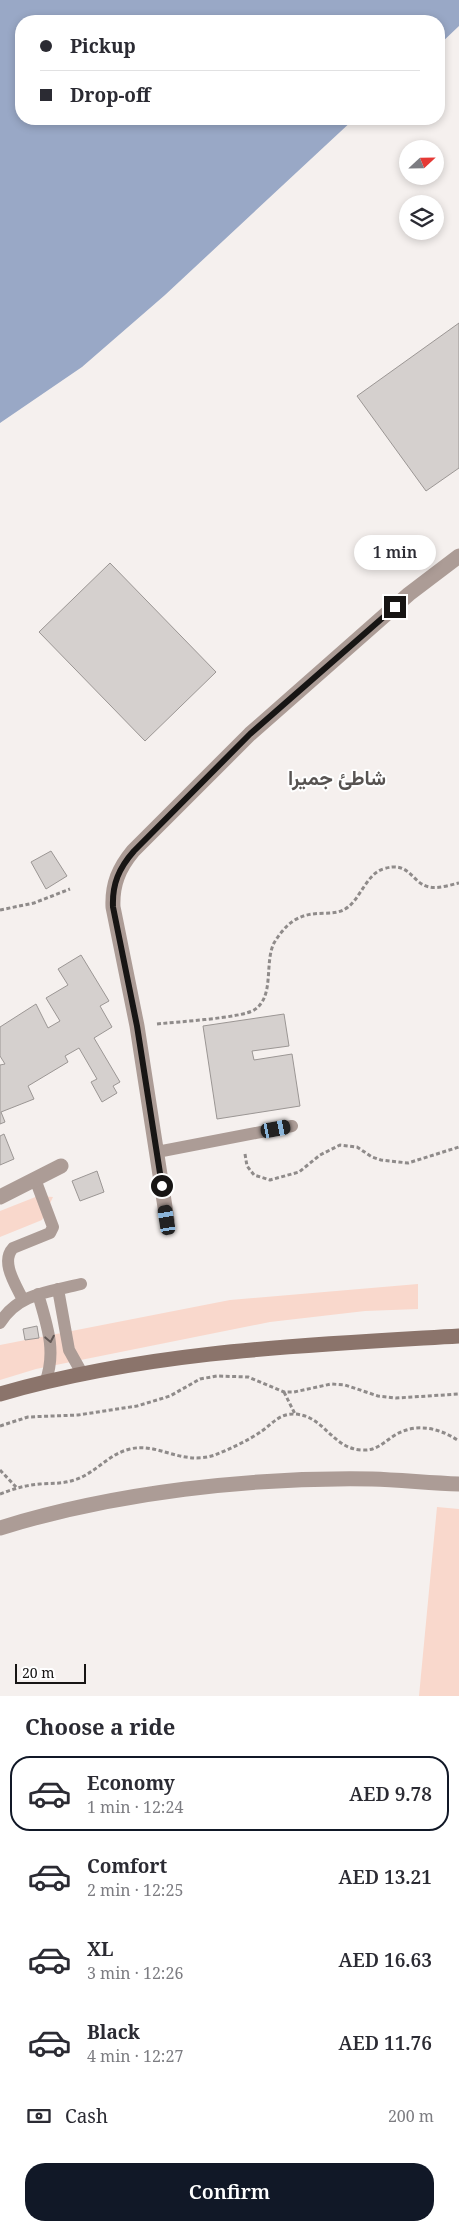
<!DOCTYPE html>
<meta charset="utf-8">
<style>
:root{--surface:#fff;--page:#f7f7f7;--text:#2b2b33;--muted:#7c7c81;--line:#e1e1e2;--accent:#111827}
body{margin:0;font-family:"Noto Serif",Vazirmatn,serif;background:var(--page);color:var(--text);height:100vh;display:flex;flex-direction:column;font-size:19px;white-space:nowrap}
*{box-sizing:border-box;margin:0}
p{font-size:16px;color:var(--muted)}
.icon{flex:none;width:28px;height:28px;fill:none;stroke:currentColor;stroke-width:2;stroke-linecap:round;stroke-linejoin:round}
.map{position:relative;height:1696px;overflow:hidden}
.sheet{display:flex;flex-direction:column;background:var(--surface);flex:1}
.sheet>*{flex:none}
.hud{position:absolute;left:15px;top:15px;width:430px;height:110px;border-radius:20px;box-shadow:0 2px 8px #0003;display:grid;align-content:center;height:110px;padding:0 25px;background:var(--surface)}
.needle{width:32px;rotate:68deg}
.controls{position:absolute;left:399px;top:140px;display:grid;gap:10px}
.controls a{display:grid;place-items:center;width:45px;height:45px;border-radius:50%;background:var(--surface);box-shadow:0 2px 8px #0003;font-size:25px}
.scale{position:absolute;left:15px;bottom:12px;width:71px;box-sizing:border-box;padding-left:5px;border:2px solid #171514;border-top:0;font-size:14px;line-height:18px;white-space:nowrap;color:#171514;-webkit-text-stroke:4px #fff;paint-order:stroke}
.end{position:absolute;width:22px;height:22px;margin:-11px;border:6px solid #171514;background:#fff;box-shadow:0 0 0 2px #fff}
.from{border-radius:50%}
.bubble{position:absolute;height:35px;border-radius:18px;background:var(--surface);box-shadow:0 2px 8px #0003;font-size:16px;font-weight:600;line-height:35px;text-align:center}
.car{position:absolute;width:15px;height:30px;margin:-15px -8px;border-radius:6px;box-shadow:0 0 4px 1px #0007;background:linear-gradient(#222 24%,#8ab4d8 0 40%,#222 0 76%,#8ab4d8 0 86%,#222 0)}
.hud b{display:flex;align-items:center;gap:18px;height:48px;font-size:19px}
.hud b+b{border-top:1px solid var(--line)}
.hud i{width:12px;height:12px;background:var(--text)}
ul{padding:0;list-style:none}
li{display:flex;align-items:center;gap:15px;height:75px;margin:0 10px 8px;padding:0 15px;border:2px solid transparent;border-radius:20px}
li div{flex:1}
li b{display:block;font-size:19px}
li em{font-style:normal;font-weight:600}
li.on{border-color:var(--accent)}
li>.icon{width:45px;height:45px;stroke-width:1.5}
h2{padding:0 25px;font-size:22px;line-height:60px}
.pay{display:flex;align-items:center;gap:12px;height:55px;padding:0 25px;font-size:19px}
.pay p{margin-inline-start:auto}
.cta{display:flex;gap:10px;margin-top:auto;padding:10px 25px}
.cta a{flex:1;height:58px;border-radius:20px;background:var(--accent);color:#fff;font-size:20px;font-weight:600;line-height:58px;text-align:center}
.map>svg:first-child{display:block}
.green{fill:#f9d8cc}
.water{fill:#99a8c6}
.building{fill:#d5d0ce;stroke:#9b9694}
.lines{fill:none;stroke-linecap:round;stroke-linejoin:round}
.path{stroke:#8f8b8a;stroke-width:3;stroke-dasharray:4 2.5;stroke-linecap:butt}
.lane{stroke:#ac9c96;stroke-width:12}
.street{stroke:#ac9c96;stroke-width:15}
.secondary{stroke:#8b746b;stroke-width:15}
.oneway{stroke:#625855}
.route{stroke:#171514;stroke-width:6}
.labels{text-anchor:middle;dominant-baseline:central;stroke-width:4;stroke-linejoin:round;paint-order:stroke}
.district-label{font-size:20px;font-weight:bold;fill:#575351;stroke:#fff}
</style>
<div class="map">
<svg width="459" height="1696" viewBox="0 0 459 1696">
<rect width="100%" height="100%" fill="#f5f0ee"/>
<path class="green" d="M38 1196 53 1197 42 1220 0 1237V1211Z
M418 1284V1309L365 1311 270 1322 36 1369 0 1380V1345L230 1300Z
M437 1507 459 1509V1696H419Z"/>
<path class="water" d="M0 0H459V26L439 45V21H21V119H354L165 295 82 367 0 423Z"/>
<path class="building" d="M459 323V468L426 491 357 396Z
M110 563 216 672 145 741 39 632Z
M51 851 67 876 46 889 31 862Z
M81 955 109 1001 100 1006 112 1027 94 1038 120 1082 113 1086 117 1093 102 1102 91 1082 97 1079 79 1048 65 1056 68 1062 28 1086 34 1099 1 1112 5 1122 0 1124V1065L5 1064 0 1056V1027L36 1004 48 1028 60 1021 46 998 68 985 58 969Z
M284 1014 289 1046 252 1051 254 1060 292 1054 300 1106 217 1119 203 1026Z
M4 1134 14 1159 0 1165V1136Z
M97 1171 104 1192 80 1201 72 1181Z
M37 1326 39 1338 25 1340 23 1329Z"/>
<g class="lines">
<path class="path" d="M0 910 34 903 70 889
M157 1024C175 1022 242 1018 254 1010 275 997 264 963 274 943 278 936 283 930 288 925 311 905 332 920 348 907 361 897 367 874 383 869 410 860 411 883 429 887 438 889 450 885 459 883
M245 1154 247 1166 254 1175 270 1180 299 1172 320 1155 340 1145 357 1147 372 1157 381 1160 408 1163 459 1147
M284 1392 295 1414
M0 1426 28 1417 78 1415 137 1406 170 1396 200 1379 217 1376 248 1377 284 1392H294L331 1384 345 1385 378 1396 396 1398 459 1394
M0 1470 17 1488
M0 1494C13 1489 26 1485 40 1484 52 1483 63 1484 74 1480 95 1474 108 1454 130 1449 159 1442 180 1466 215 1455 230 1449 249 1440 262 1431 273 1423 279 1414 294 1414 324 1415 332 1449 362 1450 375 1451 382 1444 392 1437 414 1422 438 1427 459 1441"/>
<path class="lane" d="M157 1152 292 1126
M58 1289 69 1350 83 1375
M38 1294C47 1325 57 1352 45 1383
M23 1300C16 1285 0 1262 13 1248L50 1233 53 1227 35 1179
M0 1323C18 1293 49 1292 81 1284"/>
<path class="street" d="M0 1197 61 1166
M167 1220 137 1026 113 907C112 884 119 868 133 851L250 734 409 594 459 556
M0 1528C116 1492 251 1477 372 1479 401 1480 430 1483 459 1484"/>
<path class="secondary" d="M0 1394C149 1351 305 1345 459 1336"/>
</g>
<defs><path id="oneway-chevron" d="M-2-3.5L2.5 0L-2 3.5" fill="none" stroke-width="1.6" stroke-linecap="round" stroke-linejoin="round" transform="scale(1.25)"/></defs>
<use class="oneway" href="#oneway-chevron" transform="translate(50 1339) rotate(79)"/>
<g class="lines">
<path class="route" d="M162 1186 137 1026 113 907C112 884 119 868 134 851L250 734 395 607"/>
</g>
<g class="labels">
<g class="district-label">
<text x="337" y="777">شاطئ جميرا</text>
</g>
</g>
</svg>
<div class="controls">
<a><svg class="needle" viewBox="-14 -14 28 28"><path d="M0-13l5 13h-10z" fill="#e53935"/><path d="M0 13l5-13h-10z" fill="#7c7c81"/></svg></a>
<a><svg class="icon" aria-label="layers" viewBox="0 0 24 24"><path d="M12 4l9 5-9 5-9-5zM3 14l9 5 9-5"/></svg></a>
</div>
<div class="scale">20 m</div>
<i class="end from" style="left:162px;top:1186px"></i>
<i class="end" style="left:395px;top:607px"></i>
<div class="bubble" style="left:354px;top:535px;width:82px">1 min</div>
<i class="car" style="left:276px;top:1129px;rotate:79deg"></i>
<i class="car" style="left:167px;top:1220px;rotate:351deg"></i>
<div class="hud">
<b><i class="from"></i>Pickup</b>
<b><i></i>Drop-off</b>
</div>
</div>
<section class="sheet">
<h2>Choose a ride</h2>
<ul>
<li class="on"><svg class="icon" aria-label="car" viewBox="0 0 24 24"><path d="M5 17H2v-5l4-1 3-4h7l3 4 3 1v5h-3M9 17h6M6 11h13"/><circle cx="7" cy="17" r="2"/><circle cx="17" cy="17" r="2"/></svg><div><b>Economy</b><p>1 min · 12:24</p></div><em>AED 9.78</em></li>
<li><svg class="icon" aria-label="car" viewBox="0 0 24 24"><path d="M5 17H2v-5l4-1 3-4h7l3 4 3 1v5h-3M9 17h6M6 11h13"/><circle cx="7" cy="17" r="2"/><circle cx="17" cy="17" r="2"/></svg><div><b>Comfort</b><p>2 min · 12:25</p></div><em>AED 13.21</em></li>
<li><svg class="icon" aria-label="car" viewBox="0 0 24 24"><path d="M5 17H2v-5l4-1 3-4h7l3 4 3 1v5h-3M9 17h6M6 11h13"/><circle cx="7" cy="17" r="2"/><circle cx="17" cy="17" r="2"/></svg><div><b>XL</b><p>3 min · 12:26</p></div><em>AED 16.63</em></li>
<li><svg class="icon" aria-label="car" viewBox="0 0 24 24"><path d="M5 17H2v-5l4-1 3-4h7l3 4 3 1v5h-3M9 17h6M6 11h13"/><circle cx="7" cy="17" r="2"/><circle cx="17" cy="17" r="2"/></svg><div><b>Black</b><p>4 min · 12:27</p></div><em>AED 11.76</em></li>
</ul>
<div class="pay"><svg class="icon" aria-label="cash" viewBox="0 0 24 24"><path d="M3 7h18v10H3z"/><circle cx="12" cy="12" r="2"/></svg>Cash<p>200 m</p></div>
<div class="cta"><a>Confirm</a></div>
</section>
